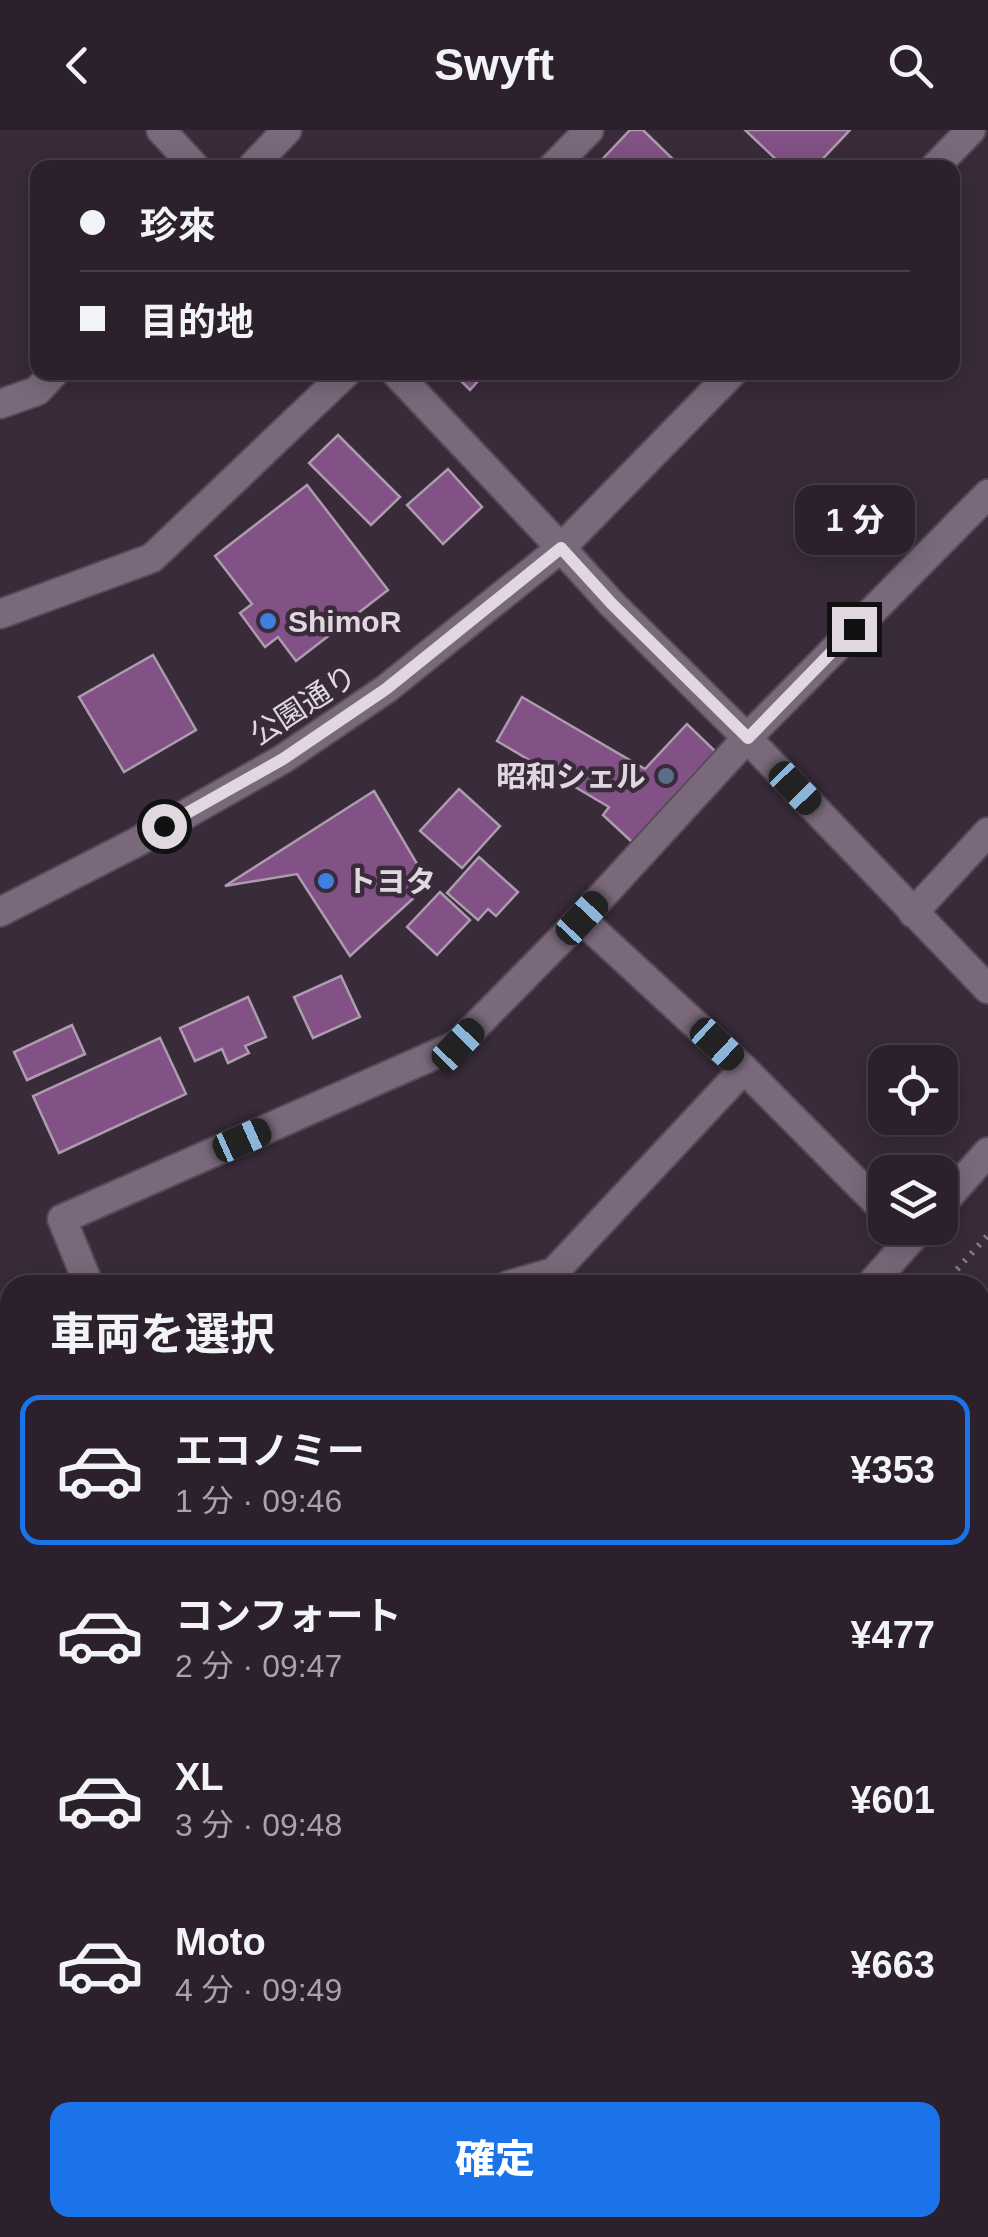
<!DOCTYPE html>
<html lang="ja">
<meta charset="utf-8">
<style>
:root{--surface:#2b202c;--page:#372d38;--text:#f1f3f6;--muted:#a6a3a9;--line:#473e48;--accent:#1a73e8}
body{margin:0;font-family:Helvetica,"Noto Sans JP",sans-serif;background:var(--page);color:var(--text);height:100vh;display:flex;flex-direction:column;font-size:38px;white-space:nowrap}
*{box-sizing:border-box;margin:0}
p{font-size:32px;color:var(--muted)}
.icon{flex:none;width:55px;height:55px;fill:none;stroke:currentColor;stroke-width:2;stroke-linecap:round;stroke-linejoin:round}
.map{position:relative;flex:1;overflow:hidden}
.sheet{position:absolute;left:0px;top:1145px;width:990px;height:962px;display:flex;flex-direction:column;background:var(--surface);border-radius:30px 30px 0 0;box-shadow:0 5px 25px #0003,0 0 0 2px var(--line)}
.sheet>*{flex:none}
.top-card{position:absolute;left:30px;top:30px;width:930px;height:220px;border-radius:20px;box-shadow:0 5px 25px #0003,0 0 0 2px var(--line);display:grid;align-content:center;height:220px;padding:0 50px;background:var(--surface)}
.controls{position:absolute;left:868px;top:915px;display:grid;gap:20px}
.controls a{display:grid;place-items:center;width:90px;height:90px;border-radius:20px;background:var(--surface);box-shadow:0 5px 25px #0003,0 0 0 2px var(--line);font-size:50px}
.end{position:absolute;width:45px;height:45px;margin:-22px;border:12px solid #e0d7e1;background:#111;box-shadow:0 0 0 5px #111}
.from{border-radius:50%}
.bubble{position:absolute;height:70px;border-radius:20px;background:var(--surface);box-shadow:0 5px 25px #0003,0 0 0 2px var(--line);font-size:32px;font-weight:800;line-height:70px;text-align:center}
.car{position:absolute;width:30px;height:60px;margin:-30px -15px;border-radius:12px;box-shadow:0 0 8px 2px #0007;background:linear-gradient(#222 24%,#8ab4d8 0 40%,#222 0 76%,#8ab4d8 0 86%,#222 0)}
.top-card b{display:flex;align-items:center;gap:35px;height:95px;font-size:38px}
.top-card b+b{border-top:2px solid var(--line)}
.top-card i{width:25px;height:25px;background:var(--text)}
ul{padding:0;list-style:none}
li{display:flex;align-items:center;gap:30px;height:150px;margin:0 20px 15px;padding:0 30px;border:5px solid transparent;border-radius:20px}
li div{flex:1}
li b{display:block;font-size:38px}
li em{font-style:normal;font-weight:800}
li.active{border-color:var(--accent)}
li>.icon{width:90px;height:90px;stroke-width:1.5}
h2{padding:0 50px;font-size:45px;line-height:120px}
.action{display:flex;gap:20px;margin-top:auto;padding:20px 50px}
.action a{flex:1;height:115px;border-radius:20px;background:var(--accent);color:#fff;font-size:40px;font-weight:800;line-height:115px;text-align:center}
header{display:flex;justify-content:space-between;align-items:center;height:130px;padding:0 50px;background:var(--surface);font-size:45px;font-weight:800}
.map>svg:first-child{display:block}
.green{fill:#2d624a}
.building{fill:#825185;stroke:#ad9bae;stroke-width:2.5}
.lines{fill:none;stroke-linecap:round;stroke-linejoin:round}
.minor-casing{stroke:#564a57;stroke-width:32}
.tertiary-casing{stroke:#564a57;stroke-width:32}
.path{stroke:#857986;stroke-width:6;stroke-dasharray:2.5 8;stroke-linecap:butt}
.minor{stroke:#7a697b;stroke-width:28}
.tertiary{stroke:#7a697b;stroke-width:28}
.route{stroke:#e0d7e1;stroke-width:12}
.shop-dot{fill:#3f7fe0;stroke:#392b3a;stroke-width:4}
.service-dot{fill:#5c6f8a;stroke:#392b3a;stroke-width:4}
.labels{text-anchor:middle;dominant-baseline:central;stroke-width:9;stroke-linejoin:round;paint-order:stroke}
.poi-label{font-size:30px;font-weight:bold;fill:#e0d7e1;stroke:#392b3a;text-anchor:start}
.street-label{font-size:30px;fill:#e0d7e1;stroke:#392b3a}
</style>
<header><svg class="icon" aria-label="back" viewBox="0 0 24 24"><path d="M15 5l-7 7 7 7"/></svg>Swyft<svg class="icon" aria-label="search" viewBox="0 0 24 24"><circle cx="10" cy="10" r="6"/><path d="M15 15l6 6"/></svg></header>
<div class="map">
<svg width="988" height="2107" viewBox="0 0 988 2107">
<rect width="100%" height="100%" fill="#392b3a"/>
<path class="green" d="M980 1540 988 1547V1769L980 1778Z
M980 1983 988 1990V2107H686L694 2098H980Z"/>
<path class="building" d="M630 0H643L682 38H594Z
M745 0H850L814 38H785Z
M452 242H486L470 260Z
M338 305 400 367 371 395 309 333Z
M448 339 482 377 443 414 407 375Z
M307 355 388 460 296 531 278 507 265 517 240 483 252 474 215 426Z
M153 525 196 600 124 642 79 567Z
M522 567 645 639 687 594 715 621 632 712 603 685 609 677 497 611Z
M459 659 500 696 462 738 420 701Z
M374 661 429 754 350 826 297 744 225 756Z
M479 727 518 762 496 786 488 779 478 790 447 763Z
M440 762 470 790 437 825 407 797Z
M341 846 360 887 313 908 294 867Z
M248 867 266 907 245 916 249 923 228 933 222 919 195 931 180 898Z
M72 895 85 924 27 950 14 922Z
M160 908 186 964 59 1023 33 966Z"/>
<g class="lines">
<g class="minor-casing">
<path id="minor" d="M161 0 196 38
M251 38 287 0
M552 38 589 0
M395 242 561 418
M0 274 37 261 55 242
M0 484 152 428 347 242
M913 783 988 702
M581 789 744 939 885 1081
M940 1076 988 1022
M89 1155 62 1089 457 915 581 789 747 608 988 364
M509 1155 554 1142 744 939
M870 1155 921 1098
M980 1401 988 1392
M980 1540 988 1547
M0 1590 10 1578
M0 1900 10 1889
M980 1985 988 1992
M0 2077 10 2091
M91 2107 99 2098
M372 2107 381 2098"/>
</g>
<g class="tertiary-casing">
<path id="tertiary" d="M934 38 971 0
M561 418 612 474 747 608 988 859
M0 782 135 713 283 629 386 559 561 418 733 242
M980 1778 988 1769
M686 2107 694 2098"/>
</g>
<path class="path" d="M943 1155 988 1105
M0 1258 10 1284
M0 1543 10 1531"/>
<use href="#minor" class="minor"/>
<use href="#tertiary" class="tertiary"/>
</g>
<g class="lines">
<path class="route" d="M164 696 283 629 386 559 561 418 612 474 748 608 854 499"/>
</g>
<g class="shop-dot">
<circle cx="268" cy="491" r="10"/>
<circle cx="326" cy="751" r="10"/>
</g>
<circle class="service-dot" cx="666" cy="646" r="10"/>
<g class="labels">
<g class="poi-label">
<text x="288" y="491">ShimoR</text>
<text x="646" y="646" text-anchor="end">昭和シェル</text>
<text x="346" y="751">トヨタ</text>
</g>
<g class="street-label">
<text transform="translate(303 575) rotate(-33)">公園通り</text>
</g>
</g>
</svg>
<div class="controls">
<a><svg class="icon" aria-label="locate" viewBox="0 0 24 24"><circle cx="12" cy="12" r="6"/><path d="M12 2v4M12 18v4M2 12h4M18 12h4"/></svg></a>
<a><svg class="icon" aria-label="layers" viewBox="0 0 24 24"><path d="M12 4l9 5-9 5-9-5zM3 14l9 5 9-5"/></svg></a>
</div>
<i class="end from" style="left:164px;top:696px"></i>
<i class="end" style="left:854px;top:499px"></i>
<div class="bubble" style="left:795px;top:355px;width:120px">1 分</div>
<i class="car" style="left:795px;top:658px;rotate:136deg"></i>
<i class="car" style="left:582px;top:788px;rotate:43deg"></i>
<i class="car" style="left:717px;top:914px;rotate:133deg"></i>
<i class="car" style="left:458px;top:915px;rotate:44deg"></i>
<i class="car" style="left:242px;top:1010px;rotate:66deg"></i>
<div class="top-card">
<b><i class="from"></i>珍來</b>
<b><i></i>目的地</b>
</div>
<section class="sheet">
<h2>車両を選択</h2>
<ul>
<li class="active"><svg class="icon" aria-label="car" viewBox="0 0 24 24"><path d="M5 17H2v-5l4-1 3-4h7l3 4 3 1v5h-3M9 17h6M6 11h13"/><circle cx="7" cy="17" r="2"/><circle cx="17" cy="17" r="2"/></svg><div><b>エコノミー</b><p>1 分 · 09:46</p></div><em>¥353</em></li>
<li><svg class="icon" aria-label="car" viewBox="0 0 24 24"><path d="M5 17H2v-5l4-1 3-4h7l3 4 3 1v5h-3M9 17h6M6 11h13"/><circle cx="7" cy="17" r="2"/><circle cx="17" cy="17" r="2"/></svg><div><b>コンフォート</b><p>2 分 · 09:47</p></div><em>¥477</em></li>
<li><svg class="icon" aria-label="car" viewBox="0 0 24 24"><path d="M5 17H2v-5l4-1 3-4h7l3 4 3 1v5h-3M9 17h6M6 11h13"/><circle cx="7" cy="17" r="2"/><circle cx="17" cy="17" r="2"/></svg><div><b>XL</b><p>3 分 · 09:48</p></div><em>¥601</em></li>
<li><svg class="icon" aria-label="car" viewBox="0 0 24 24"><path d="M5 17H2v-5l4-1 3-4h7l3 4 3 1v5h-3M9 17h6M6 11h13"/><circle cx="7" cy="17" r="2"/><circle cx="17" cy="17" r="2"/></svg><div><b>Moto</b><p>4 分 · 09:49</p></div><em>¥663</em></li>
</ul>
<div class="action"><a>確定</a></div>
</section>
</div>
